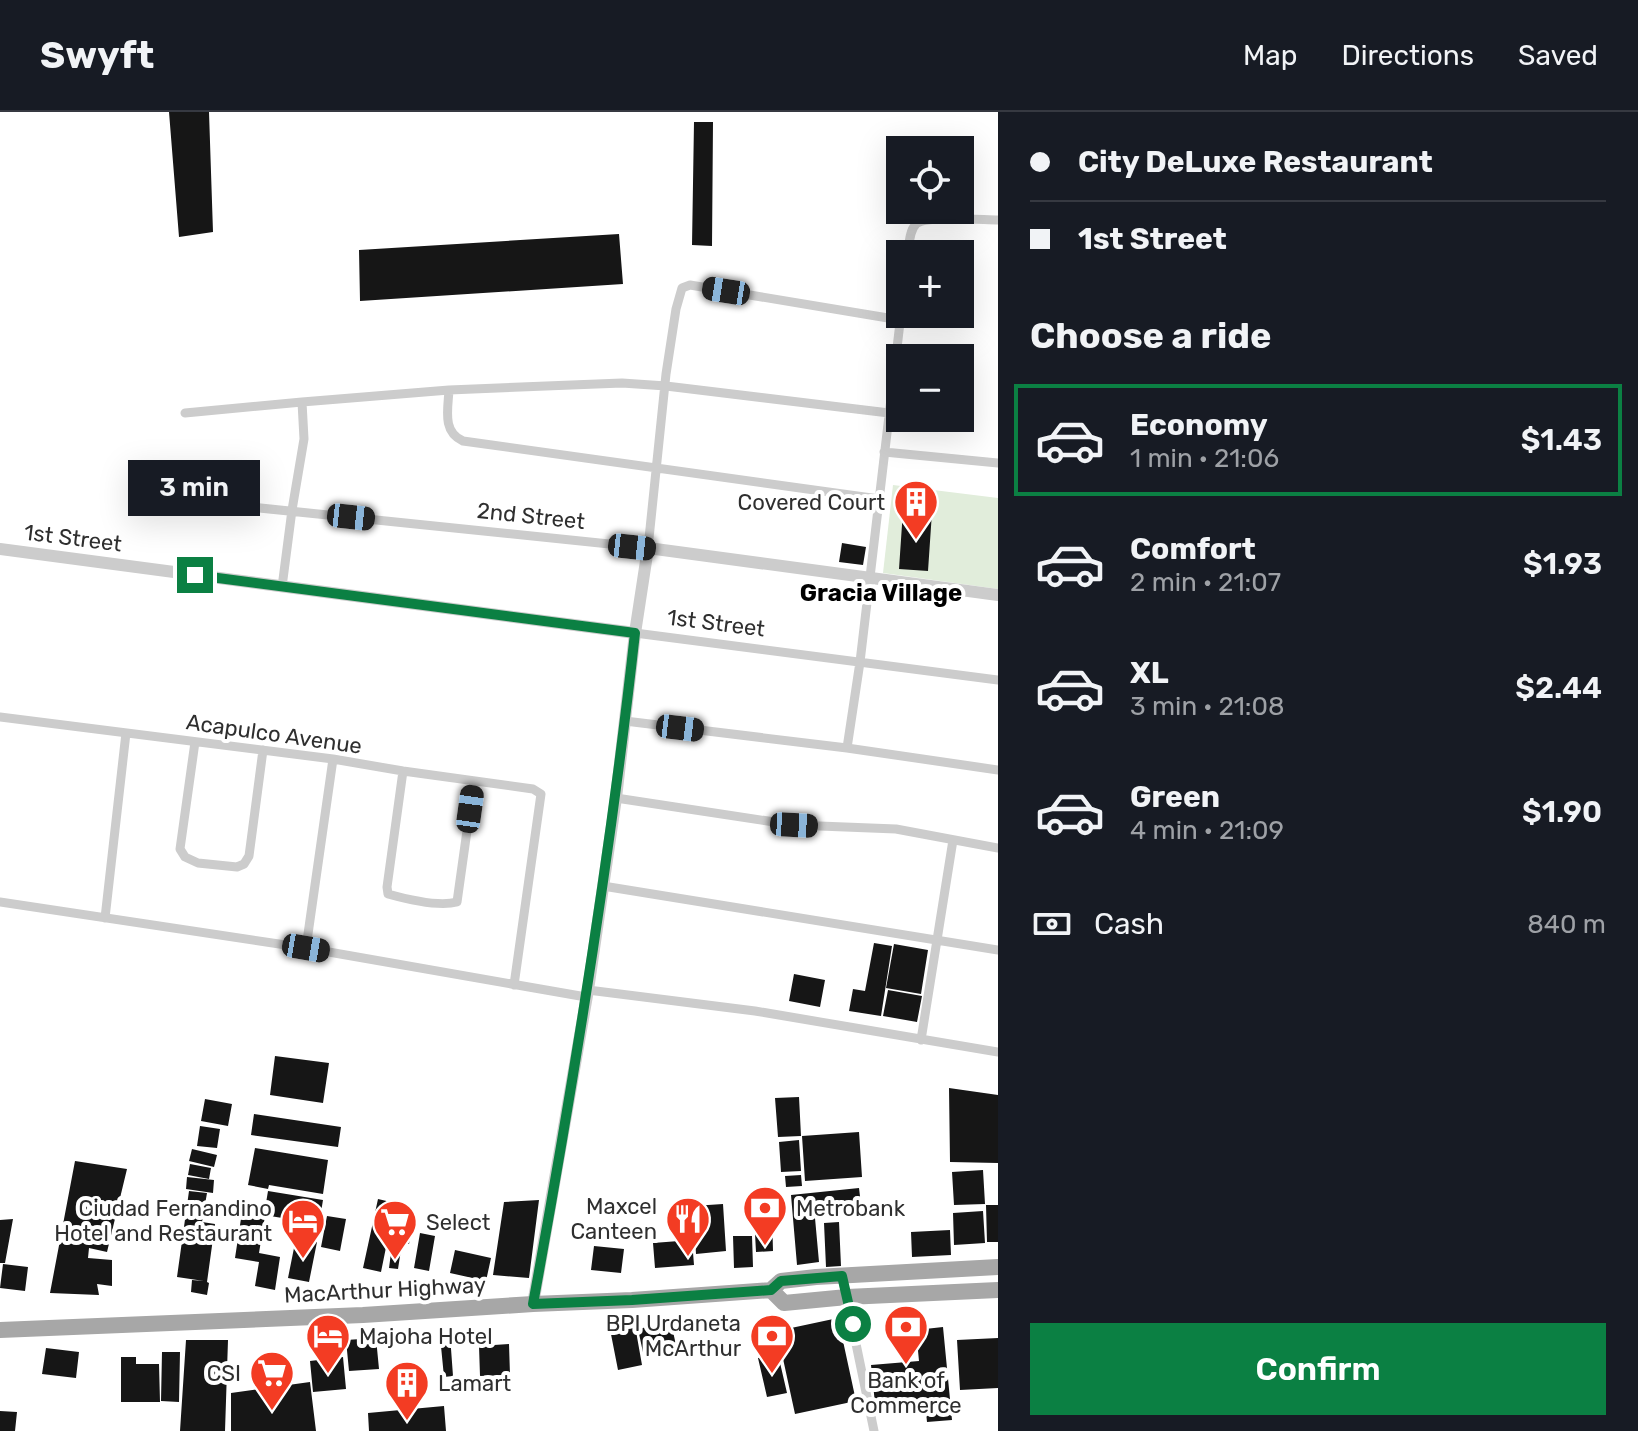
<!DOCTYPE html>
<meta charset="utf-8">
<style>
:root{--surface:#171b24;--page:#20242c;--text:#f1f3f6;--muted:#9ea1a6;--line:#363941;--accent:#0b8043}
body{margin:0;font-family:Rubik,sans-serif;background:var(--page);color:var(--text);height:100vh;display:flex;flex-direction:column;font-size:30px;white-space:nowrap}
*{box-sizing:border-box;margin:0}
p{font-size:26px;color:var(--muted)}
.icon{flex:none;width:44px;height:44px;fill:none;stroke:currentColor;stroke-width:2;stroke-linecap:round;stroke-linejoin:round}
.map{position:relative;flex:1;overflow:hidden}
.side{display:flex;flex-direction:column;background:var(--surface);width:640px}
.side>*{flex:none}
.guide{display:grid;align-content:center;height:176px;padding:0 32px;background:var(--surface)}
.tools{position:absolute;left:886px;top:24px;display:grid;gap:16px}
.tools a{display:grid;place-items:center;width:88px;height:88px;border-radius:0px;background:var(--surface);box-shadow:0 8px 32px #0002;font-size:40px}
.end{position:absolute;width:36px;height:36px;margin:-18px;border:10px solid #0b8043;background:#fff;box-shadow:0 0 0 4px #fff}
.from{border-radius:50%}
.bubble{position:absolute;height:56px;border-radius:0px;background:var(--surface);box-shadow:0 8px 32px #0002;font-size:26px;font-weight:600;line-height:56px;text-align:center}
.car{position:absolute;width:24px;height:48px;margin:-24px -12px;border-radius:10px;box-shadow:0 0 6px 2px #0007;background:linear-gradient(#222 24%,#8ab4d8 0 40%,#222 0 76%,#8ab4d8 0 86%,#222 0)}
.guide b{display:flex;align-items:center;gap:28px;height:76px;font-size:30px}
.guide b+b{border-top:2px solid var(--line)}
.guide i{width:20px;height:20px;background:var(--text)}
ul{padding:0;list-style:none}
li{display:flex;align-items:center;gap:24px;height:112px;margin:0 16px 12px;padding:0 16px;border:4px solid transparent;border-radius:0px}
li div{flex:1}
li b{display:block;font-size:30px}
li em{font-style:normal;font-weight:600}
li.on{border-color:var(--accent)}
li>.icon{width:72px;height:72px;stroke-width:1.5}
h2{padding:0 32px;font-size:36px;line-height:96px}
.pay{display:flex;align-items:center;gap:20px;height:88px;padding:0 32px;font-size:30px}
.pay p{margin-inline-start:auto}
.primary-button{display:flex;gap:16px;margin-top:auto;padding:16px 32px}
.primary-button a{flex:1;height:92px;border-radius:0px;background:var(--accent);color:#fff;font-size:32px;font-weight:600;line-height:92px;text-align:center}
header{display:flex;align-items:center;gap:48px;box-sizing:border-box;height:112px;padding:0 40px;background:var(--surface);border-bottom:2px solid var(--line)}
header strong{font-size:38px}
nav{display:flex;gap:44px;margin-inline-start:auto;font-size:28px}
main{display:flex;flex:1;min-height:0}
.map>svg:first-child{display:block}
.green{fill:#e1eddb}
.building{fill:#161616}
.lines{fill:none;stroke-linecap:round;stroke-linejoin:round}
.minor{stroke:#ccc;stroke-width:9}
.tertiary{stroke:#ccc;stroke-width:12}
.primary{stroke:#a7a7a7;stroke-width:16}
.route{stroke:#0b8043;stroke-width:10}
.labels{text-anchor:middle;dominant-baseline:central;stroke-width:8;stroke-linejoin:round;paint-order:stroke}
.poi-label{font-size:22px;fill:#2f2f2f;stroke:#fff;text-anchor:end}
.street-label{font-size:22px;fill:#2f2f2f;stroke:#fff}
.neighbourhood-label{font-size:24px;font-weight:bold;fill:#000;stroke:#fff}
</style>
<header>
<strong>Swyft</strong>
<nav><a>Map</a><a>Directions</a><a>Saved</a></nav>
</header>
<main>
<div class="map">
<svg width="998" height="1319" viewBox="0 0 998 1319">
<rect width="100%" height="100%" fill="#fff"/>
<path class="green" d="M893 373 998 386V477L883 461Z"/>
<path class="building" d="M169 0H209L213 120 179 125Z
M694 10H713L712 134 692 133Z
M619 122 623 172 360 189 359 138Z
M903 398 932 400 928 459 899 457Z
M842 431 866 435 863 453 839 450Z
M874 831 892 834 881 904 849 899 853 877 865 879Z
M894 832 928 838 921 882 886 876Z
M794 862 825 868 820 895 789 889Z
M888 878 922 884 917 910 883 904Z
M275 944 329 951 323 991 270 983Z
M949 976 998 983V1051L950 1050Z
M799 985 801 1024 778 1025 775 986Z
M205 987 232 992 228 1014 201 1009Z
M254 1002 341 1015 338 1035 251 1023Z
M200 1014 220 1017 217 1036 197 1034Z
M859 1020 862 1065 805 1069 802 1024Z
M799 1028 801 1059 781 1060 779 1030Z
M255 1036 328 1048 323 1082 269 1073 268 1077 248 1073Z
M192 1037 217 1043 214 1055 189 1049Z
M75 1049 127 1057 107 1140 89 1136 88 1146 112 1148V1174L97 1172 99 1183 50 1181Z
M190 1052 211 1056 209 1067 188 1063Z
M983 1058 985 1092 954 1093 952 1060Z
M801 1063 802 1074 786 1075 785 1064Z
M187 1065 214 1068 213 1081 186 1077Z
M859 1076 862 1101 815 1106 819 1150 797 1153 791 1083Z
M189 1079 207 1081 202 1110 215 1112 207 1170 209 1171 207 1183 191 1180 192 1168 204 1169 177 1165Z
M268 1079 323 1088 319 1112 264 1103Z
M378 1087 395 1091 381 1160 363 1156Z
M539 1088 529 1166 493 1163 504 1090Z
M723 1092 726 1139 696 1142 693 1094Z
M986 1093H998V1130H987Z
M983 1099 985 1131 954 1133 953 1101Z
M242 1100 265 1104 259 1141 280 1145 275 1178 255 1174 259 1150 235 1146Z
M772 1102 773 1139 756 1140 754 1103Z
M327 1104 346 1107 340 1139 321 1135Z
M13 1107 5 1151H0V1108Z
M839 1110 841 1154 826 1155 824 1111Z
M394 1118 411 1120 409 1132 402 1131 398 1157 389 1156Z
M950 1118 951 1143 912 1145 911 1120Z
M420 1121 435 1124 429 1159 414 1156Z
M733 1124H752L753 1155 734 1156Z
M296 1126 317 1130 309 1170 288 1166Z
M692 1128 694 1153 655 1156 653 1131Z
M594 1134 624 1137 621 1161 591 1158Z
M455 1138 491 1146 486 1169 450 1161Z
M3 1152 28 1155 25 1179 0 1176Z
M838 1206 856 1289 795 1302 777 1219Z
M634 1208 642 1253 618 1258 609 1212Z
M671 1210 677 1238 644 1245 638 1217Z
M943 1215 952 1308 927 1310 926 1300 916 1301 915 1289 885 1292 886 1300 876 1301 871 1253 919 1249 916 1218Z
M450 1223 453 1264 444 1265 440 1224Z
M376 1226 379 1257 349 1259 346 1228Z
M998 1226V1276L960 1278 957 1228Z
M186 1228H228L225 1319H180Z
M509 1232 510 1263 480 1264 479 1234Z
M46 1236 79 1240 76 1266 42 1262Z
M162 1240H180L179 1290 161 1289Z
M778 1242 787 1281 767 1285 758 1246Z
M121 1245H136V1252H159L160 1290H121Z
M343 1245 346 1277 313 1280 310 1249Z
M310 1270 316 1319H231V1281Z
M444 1294 446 1319H369L368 1301Z
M0 1299 17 1300 15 1319H0Z"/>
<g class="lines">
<path class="minor" d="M908 142C909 133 909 119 916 112 926 103 983 108 998 108
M449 278C448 297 442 320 463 329L879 387
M185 301 302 290
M884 340 998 351
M202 390 648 436 666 262 676 197 682 176 690 173 900 208
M282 475 292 398 304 327 302 290 449 278 622 271 666 274 889 301
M635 521 998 568
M0 605 333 647 403 659 533 677 541 682 514 873
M625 609 847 636 998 658
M195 630 180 737 185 745 198 751 237 755 244 752 249 744 263 638
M847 636 860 550 901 202
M403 659 387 775 388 782C406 787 439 795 457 790L474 669
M616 686 794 713 896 717 998 736
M603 774 998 838
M0 790 306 836 586 885
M105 806 126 621
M306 836 333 647
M588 878 755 899 998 940
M921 928 953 728
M842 1164 874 1319"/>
<path class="tertiary" d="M0 437 635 521
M533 1192 588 878 616 686 635 521 648 436 998 483"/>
<path class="primary" d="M771 1178 784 1191 847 1185 998 1178
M0 1218 363 1203 533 1192 632 1188 771 1178 781 1169 816 1165 998 1155"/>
</g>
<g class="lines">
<path class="route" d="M195 463 635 521C610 746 574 969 533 1192L632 1188 771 1178 781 1169 842 1164 853 1212"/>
</g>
<defs>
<g id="building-pin" transform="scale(2.3)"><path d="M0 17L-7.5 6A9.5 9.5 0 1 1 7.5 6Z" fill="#f33c23" stroke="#fff"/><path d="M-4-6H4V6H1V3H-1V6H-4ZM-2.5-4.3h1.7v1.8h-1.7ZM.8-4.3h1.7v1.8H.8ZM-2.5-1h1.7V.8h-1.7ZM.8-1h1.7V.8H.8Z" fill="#fff"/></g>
<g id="bank-pin" transform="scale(2.3)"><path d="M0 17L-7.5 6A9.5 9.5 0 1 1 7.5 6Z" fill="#f33c23" stroke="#fff"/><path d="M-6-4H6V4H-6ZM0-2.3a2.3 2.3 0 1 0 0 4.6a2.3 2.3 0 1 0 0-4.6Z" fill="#fff"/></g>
<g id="restaurant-pin" transform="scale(2.3)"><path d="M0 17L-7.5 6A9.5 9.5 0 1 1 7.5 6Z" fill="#f33c23" stroke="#fff"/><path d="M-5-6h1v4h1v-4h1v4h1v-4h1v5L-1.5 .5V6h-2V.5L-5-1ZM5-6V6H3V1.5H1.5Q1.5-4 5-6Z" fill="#fff"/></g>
<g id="hotel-pin" transform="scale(2.3)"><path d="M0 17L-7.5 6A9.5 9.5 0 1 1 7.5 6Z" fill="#f33c23" stroke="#fff"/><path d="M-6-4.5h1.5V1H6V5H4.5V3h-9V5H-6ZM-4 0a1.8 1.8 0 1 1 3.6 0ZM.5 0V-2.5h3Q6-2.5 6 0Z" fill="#fff"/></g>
<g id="supermarket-pin" transform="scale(2.3)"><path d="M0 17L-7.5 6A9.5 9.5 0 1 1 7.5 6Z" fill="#f33c23" stroke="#fff"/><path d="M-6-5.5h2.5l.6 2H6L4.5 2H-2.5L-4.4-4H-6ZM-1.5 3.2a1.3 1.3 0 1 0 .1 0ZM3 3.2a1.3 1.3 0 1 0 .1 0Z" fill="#fff"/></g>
</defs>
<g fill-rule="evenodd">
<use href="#building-pin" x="916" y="390"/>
<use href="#bank-pin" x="765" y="1096"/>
<use href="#restaurant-pin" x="688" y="1107"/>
<use href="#hotel-pin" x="303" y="1109"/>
<use href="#supermarket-pin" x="395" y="1110"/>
<use href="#bank-pin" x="906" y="1215"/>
<use href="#hotel-pin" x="328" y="1224"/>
<use href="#bank-pin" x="772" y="1224"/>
<use href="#supermarket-pin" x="272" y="1261"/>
<use href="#building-pin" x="407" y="1271"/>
</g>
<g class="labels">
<g class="poi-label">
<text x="885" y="390">Covered Court</text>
<text x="657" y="1094">Maxcel<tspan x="657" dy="25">Canteen</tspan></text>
<text x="272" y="1096">Ciudad Fernandino<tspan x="272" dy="25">Hotel and Restaurant</tspan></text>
<text x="796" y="1096" text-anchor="start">Metrobank</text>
<text x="426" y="1110" text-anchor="start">Select</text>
<text x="741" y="1211">BPI Urdaneta<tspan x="741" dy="25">McArthur</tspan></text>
<text x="359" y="1224" text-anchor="start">Majoha Hotel</text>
<text x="241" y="1261">CSI</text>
<text x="906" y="1268" text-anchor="middle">Bank of<tspan x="906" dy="25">Commerce</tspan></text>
<text x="438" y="1271" text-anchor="start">Lamart</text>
</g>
<g class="street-label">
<text transform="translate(531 404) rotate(6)">2nd Street</text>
<text transform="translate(73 426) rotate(7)">1st Street</text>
<text transform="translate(716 511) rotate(7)">1st Street</text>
<text transform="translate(274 622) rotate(8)">Acapulco Avenue</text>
<text transform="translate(385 1178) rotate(-3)">MacArthur Highway</text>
</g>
<g class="neighbourhood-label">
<text x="881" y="481">Gracia Village</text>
</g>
</g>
</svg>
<div class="tools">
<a><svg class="icon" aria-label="locate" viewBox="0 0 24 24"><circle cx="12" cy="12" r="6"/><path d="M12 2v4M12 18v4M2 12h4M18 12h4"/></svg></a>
<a>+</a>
<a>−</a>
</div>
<i class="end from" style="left:853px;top:1212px"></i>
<i class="end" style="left:195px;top:463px"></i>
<div class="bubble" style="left:128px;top:348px;width:132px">3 min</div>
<i class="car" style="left:726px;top:179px;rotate:279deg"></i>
<i class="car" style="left:351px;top:405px;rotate:96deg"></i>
<i class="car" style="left:632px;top:435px;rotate:96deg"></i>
<i class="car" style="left:680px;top:616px;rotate:97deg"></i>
<i class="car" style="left:470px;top:697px;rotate:8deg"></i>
<i class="car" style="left:794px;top:713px;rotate:93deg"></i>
<i class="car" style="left:306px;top:836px;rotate:100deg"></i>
</div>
<section class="side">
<div class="guide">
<b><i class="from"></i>City DeLuxe Restaurant</b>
<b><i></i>1st Street</b>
</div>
<h2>Choose a ride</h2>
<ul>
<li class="on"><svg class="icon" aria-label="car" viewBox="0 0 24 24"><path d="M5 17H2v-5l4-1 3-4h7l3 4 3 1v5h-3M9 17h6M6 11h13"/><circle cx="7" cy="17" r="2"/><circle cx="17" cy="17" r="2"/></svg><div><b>Economy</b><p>1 min · 21:06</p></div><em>$1.43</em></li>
<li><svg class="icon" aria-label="car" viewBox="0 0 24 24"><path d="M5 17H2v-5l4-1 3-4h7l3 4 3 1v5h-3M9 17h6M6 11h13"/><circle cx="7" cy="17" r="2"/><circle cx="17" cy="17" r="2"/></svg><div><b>Comfort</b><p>2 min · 21:07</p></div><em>$1.93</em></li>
<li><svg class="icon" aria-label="car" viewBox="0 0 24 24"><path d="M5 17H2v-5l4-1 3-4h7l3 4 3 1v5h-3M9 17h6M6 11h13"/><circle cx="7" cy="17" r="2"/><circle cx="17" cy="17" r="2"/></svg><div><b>XL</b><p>3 min · 21:08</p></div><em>$2.44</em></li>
<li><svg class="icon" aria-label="car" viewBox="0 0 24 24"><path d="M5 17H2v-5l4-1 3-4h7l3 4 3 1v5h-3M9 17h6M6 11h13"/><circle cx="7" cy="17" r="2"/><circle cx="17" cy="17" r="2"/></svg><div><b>Green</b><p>4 min · 21:09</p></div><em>$1.90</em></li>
</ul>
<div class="pay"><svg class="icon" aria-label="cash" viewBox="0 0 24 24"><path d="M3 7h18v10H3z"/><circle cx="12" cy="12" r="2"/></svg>Cash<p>840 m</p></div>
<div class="primary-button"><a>Confirm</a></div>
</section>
</main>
